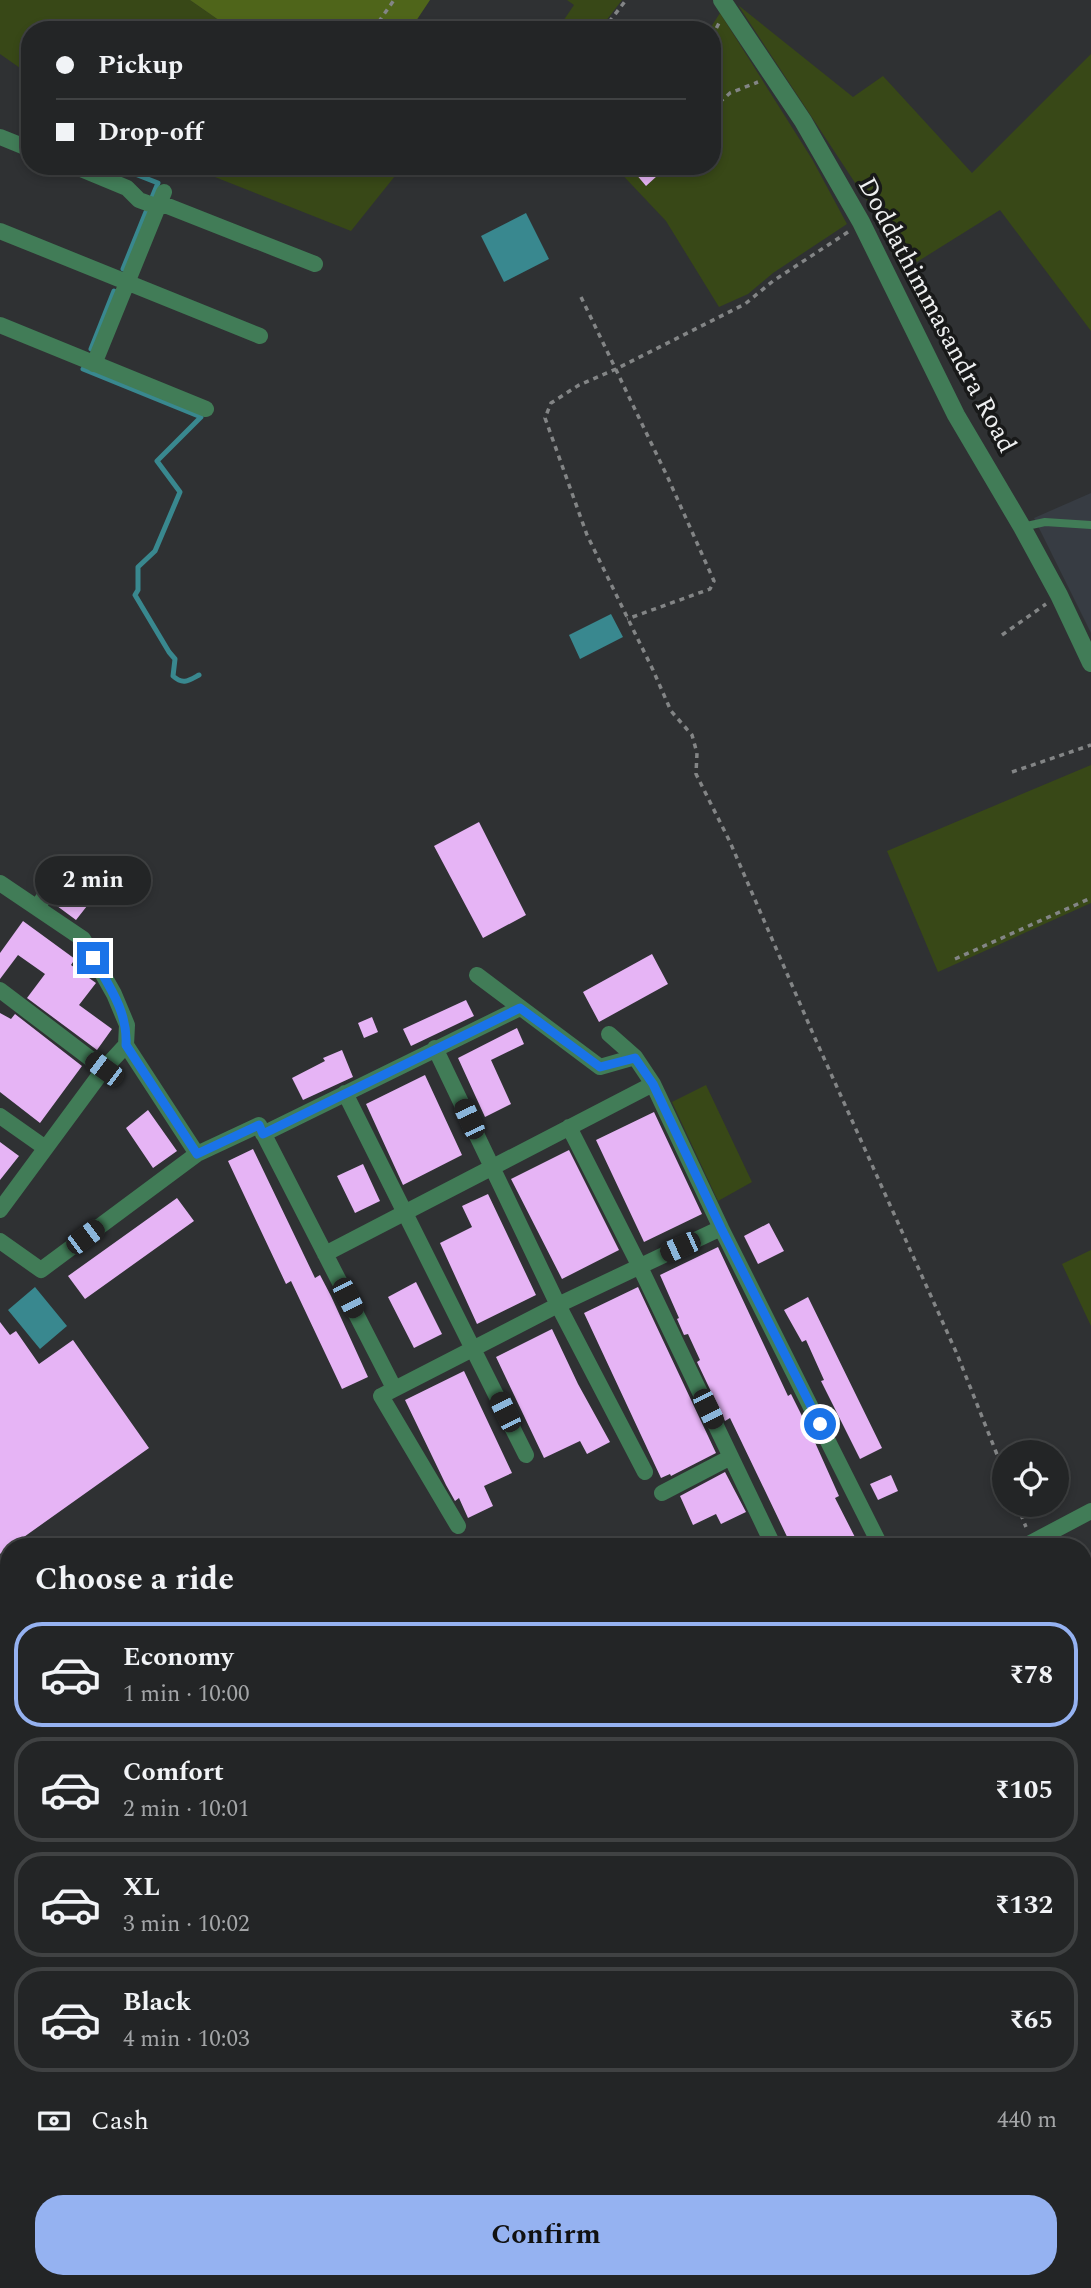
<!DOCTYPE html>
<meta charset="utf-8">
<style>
:root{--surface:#232526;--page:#2b2d2e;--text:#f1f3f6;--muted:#a3a5a7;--line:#404243;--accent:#95b2f1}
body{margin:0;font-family:Spectral,serif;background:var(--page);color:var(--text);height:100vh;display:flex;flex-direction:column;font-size:26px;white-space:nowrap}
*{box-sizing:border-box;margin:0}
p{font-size:23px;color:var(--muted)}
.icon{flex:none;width:38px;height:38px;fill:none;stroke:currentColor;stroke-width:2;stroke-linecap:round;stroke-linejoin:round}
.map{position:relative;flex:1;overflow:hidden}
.details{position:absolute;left:0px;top:1538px;width:1092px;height:751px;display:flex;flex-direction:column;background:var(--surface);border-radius:28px 28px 0 0;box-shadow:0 4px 10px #0003,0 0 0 2px var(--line)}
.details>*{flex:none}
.banner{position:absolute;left:21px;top:21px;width:700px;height:154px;border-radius:28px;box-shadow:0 4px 10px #0003,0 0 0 2px var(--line);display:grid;align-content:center;height:154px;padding:0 35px;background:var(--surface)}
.buttons{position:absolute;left:992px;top:1440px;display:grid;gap:14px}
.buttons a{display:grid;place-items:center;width:77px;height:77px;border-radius:50%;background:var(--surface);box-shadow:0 4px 10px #0003,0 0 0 2px var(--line);font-size:35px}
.end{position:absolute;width:32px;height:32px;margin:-16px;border:9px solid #1a73e8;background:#fff;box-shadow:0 0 0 4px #fff}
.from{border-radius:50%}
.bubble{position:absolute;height:49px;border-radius:24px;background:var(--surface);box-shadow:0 4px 10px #0003,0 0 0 2px var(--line);font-size:23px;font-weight:700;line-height:49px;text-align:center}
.car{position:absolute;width:21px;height:42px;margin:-21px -10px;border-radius:9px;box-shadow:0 0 5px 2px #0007;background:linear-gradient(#222 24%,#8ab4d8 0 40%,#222 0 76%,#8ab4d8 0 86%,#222 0)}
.banner b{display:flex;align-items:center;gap:24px;height:66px;font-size:26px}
.banner b+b{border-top:2px solid var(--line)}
.banner i{width:18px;height:18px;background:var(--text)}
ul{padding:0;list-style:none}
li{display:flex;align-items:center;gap:21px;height:105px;margin:0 14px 10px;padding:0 21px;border:4px solid var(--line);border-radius:28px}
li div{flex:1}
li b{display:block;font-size:26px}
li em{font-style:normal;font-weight:700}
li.selected{border-color:var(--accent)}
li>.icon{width:63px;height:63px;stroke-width:1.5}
h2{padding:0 35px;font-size:32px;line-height:84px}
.pay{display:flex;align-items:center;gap:18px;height:77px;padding:0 35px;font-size:26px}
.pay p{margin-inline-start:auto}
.cta{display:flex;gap:14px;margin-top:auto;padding:14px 35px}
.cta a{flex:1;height:80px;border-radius:28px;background:var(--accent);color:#111;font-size:28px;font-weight:700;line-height:80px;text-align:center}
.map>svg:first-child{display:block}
.built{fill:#373c43}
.green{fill:#384817}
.forest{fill:#4f651a}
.water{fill:#39888f}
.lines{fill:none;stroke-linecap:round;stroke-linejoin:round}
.stream{stroke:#39888f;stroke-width:5}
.building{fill:#e6b4f5}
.path{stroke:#838586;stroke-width:3.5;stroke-dasharray:5 5;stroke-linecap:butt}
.service{stroke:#417c57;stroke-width:8}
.minor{stroke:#417c57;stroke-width:16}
.tertiary{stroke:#417c57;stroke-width:18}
.route{stroke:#1a73e8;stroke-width:9}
.labels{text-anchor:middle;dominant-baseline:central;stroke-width:7;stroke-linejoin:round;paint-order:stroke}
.street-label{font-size:26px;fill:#eeeff0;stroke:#181919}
</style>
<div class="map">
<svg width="1091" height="2288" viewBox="0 0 1091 2288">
<rect width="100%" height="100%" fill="#2f3133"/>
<path class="built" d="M1091 493V633L1034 518Z"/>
<path class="green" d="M0 0H190L233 30H30V75L0 54Z
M567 0H622L599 30H557L574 5Z
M738 5 853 97 883 76 972 173 1091 54V331L1000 210 901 272 869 204Z
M720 13 812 159 847 224 773 273 748 294 719 307 666 221 614 166H712V30H709Z
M187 166H403L351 231Z
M1091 765V903L938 972 887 851Z
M706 1085 752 1182 718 1201 672 1102Z
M1091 1250V1326L1062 1264Z
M1091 1990V2211L1083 2205V2005Z
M0 2012 9 2023V2062L0 2071Z
M496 2280H875L870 2288H476Z"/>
<path class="forest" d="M190 0H430L410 30H233Z
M195 2280H400L394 2288H199Z"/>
<path class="water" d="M526 213 549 259 504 282 481 236Z
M611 614 623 637 580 659 569 635Z
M35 1287 67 1326 40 1349 8 1310Z
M1091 2066V2181H1089L1083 2164V2072Z"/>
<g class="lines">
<path class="stream" d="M130 172 158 183 151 200
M123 269 146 212
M91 349 114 291
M83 369 201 417 157 461 180 492 155 551 138 567V590L135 595 169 652 175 659 173 676C183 685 188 681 199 675"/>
</g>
<path class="building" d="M642 166H668L646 186 635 173Z
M479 822 526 915 483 938 434 846Z
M71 882 85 890 88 898 84 903 87 906 76 920 53 903 65 886 67 888Z
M23 921 75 959 71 965 96 983 79 1005 112 1029 97 1050 27 998 45 974 18 955 0 979V953Z
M652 954 668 984 599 1022 583 992Z
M466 1000 474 1016 411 1046 403 1029Z
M0 1013 11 1019 15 1014 82 1066 40 1123 0 1092Z
M372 1017 378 1032 364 1038 358 1023Z
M517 1028 524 1044 491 1060 511 1104 485 1117 458 1058Z
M342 1050 353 1077 303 1100 292 1078 325 1061 323 1058Z
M425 1075 462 1155 403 1185 366 1104Z
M148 1110 177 1151 153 1168 126 1128Z
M654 1112 702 1214 644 1242 596 1140Z
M0 1142 19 1156 0 1180Z
M253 1149 315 1278 320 1275 331 1296 368 1377 342 1389 291 1281 286 1284 228 1161Z
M569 1150 619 1250 562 1279 511 1179Z
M363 1164 380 1201 355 1213 337 1176Z
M488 1194 536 1295 477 1324 440 1243 472 1227 462 1206Z
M177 1198 194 1221 85 1299 68 1276Z
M769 1223 784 1251 758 1264 744 1236Z
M718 1247 788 1396 791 1394 813 1438 839 1496 835 1498 860 1547H792L730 1418 725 1421 697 1362 700 1360 688 1334 684 1335 677 1319 679 1318 660 1275Z
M416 1282 442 1334 414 1348 388 1297Z
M638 1287 716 1453 671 1476 670 1474 661 1478 584 1313Z
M808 1297 882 1448 860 1459 821 1381 824 1380 806 1340 802 1342 784 1310Z
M0 1322 10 1335 16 1331 39 1364 73 1340 149 1448 0 1554Z
M552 1329 578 1384 610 1442 587 1454 580 1441 544 1458 496 1357Z
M464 1371 512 1473 484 1486 493 1506 468 1518 459 1498 455 1501 446 1485 405 1400Z
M725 1472 746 1512 721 1524 716 1514 693 1525 680 1496Z
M891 1475 898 1491 878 1500 870 1484Z"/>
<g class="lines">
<path class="path" d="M373 30 394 0
M603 30 626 0
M712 37 719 23
M712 109 730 93 758 82
M848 232 773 281 745 304 616 369 579 385 551 403 545 418 587 535 653 670 671 711 692 735 697 753 696 774 730 842 814 1036 957 1354 1004 1472
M581 297 668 478 714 581 710 589 627 619
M1002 635 1046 604
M1012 772 1091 745
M955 959 1091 898
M1017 1505 1026 1527
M1083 1706 1091 1715
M0 1832 9 1841
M1083 2014 1091 1997
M0 2079 9 2080
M118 2280 122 2288"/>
<path class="service" d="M1022 527 1045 522 1091 525"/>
<path class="minor" d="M0 137 30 149
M74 166 127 188 139 200 158 207
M160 203 315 264
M0 231 260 336
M0 325 206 409
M94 364 164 192
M0 883 83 939 114 994 127 1025 126 1045 197 1154
M37 908 58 875
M477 975 600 1067 635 1057
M0 990 104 1069
M609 1034 635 1057 653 1084 721 1228 881 1547
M435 1048 558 1305 645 1472
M345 1093 526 1455
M0 1116 44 1147
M569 1127 639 1265 774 1547
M263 1134 520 1008
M0 1210 104 1069 126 1045
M0 1241 41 1270 197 1154 259 1125 394 1388
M325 1254 653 1084
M662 1493 731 1457
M458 1526 381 1396 558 1305 721 1228
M1023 1547 1091 1511"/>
<path class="tertiary" d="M722 0 803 121 861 222 956 415 1022 527 1059 595 1091 663"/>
</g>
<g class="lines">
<path class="route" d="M93 958C109 986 128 1012 126 1045L197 1154 259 1125 263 1134 520 1008 600 1067 635 1058 653 1084 721 1228 820 1424"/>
</g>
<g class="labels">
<g class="street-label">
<text transform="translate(937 315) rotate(62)">Doddathimmasandra Road</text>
</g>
</g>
</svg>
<div class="buttons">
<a><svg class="icon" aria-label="locate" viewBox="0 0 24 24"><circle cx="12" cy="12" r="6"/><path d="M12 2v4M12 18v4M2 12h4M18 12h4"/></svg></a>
</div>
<i class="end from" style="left:820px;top:1424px"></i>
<i class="end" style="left:93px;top:958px"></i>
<div class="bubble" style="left:35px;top:856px;width:116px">2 min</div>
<i class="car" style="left:104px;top:1069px;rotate:307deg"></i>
<i class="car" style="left:469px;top:1119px;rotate:335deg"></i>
<i class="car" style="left:85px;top:1237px;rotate:53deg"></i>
<i class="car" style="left:680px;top:1247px;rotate:246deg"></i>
<i class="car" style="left:348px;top:1298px;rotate:153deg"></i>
<i class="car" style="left:708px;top:1409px;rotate:154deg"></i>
<i class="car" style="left:505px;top:1412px;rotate:334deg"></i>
<div class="banner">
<b><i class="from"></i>Pickup</b>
<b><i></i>Drop-off</b>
</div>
<section class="details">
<h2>Choose a ride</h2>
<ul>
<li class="selected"><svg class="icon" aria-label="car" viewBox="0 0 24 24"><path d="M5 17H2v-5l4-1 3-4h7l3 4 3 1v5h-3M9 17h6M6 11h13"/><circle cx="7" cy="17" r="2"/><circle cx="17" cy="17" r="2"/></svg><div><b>Economy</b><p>1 min · 10:00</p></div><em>₹78</em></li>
<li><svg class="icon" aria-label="car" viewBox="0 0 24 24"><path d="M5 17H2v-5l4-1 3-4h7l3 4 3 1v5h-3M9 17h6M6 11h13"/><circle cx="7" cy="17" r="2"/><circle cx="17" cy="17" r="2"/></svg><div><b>Comfort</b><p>2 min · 10:01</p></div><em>₹105</em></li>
<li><svg class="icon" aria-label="car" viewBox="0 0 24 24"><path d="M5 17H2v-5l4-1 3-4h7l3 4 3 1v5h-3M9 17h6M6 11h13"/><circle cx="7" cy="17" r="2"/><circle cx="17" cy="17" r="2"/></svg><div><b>XL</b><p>3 min · 10:02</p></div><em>₹132</em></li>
<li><svg class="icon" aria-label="car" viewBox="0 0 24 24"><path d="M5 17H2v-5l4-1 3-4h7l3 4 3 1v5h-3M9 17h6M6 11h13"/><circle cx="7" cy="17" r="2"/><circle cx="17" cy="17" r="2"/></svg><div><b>Black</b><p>4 min · 10:03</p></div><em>₹65</em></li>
</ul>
<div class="pay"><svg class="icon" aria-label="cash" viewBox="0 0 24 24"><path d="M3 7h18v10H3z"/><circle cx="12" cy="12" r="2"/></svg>Cash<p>440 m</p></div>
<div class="cta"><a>Confirm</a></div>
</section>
</div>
